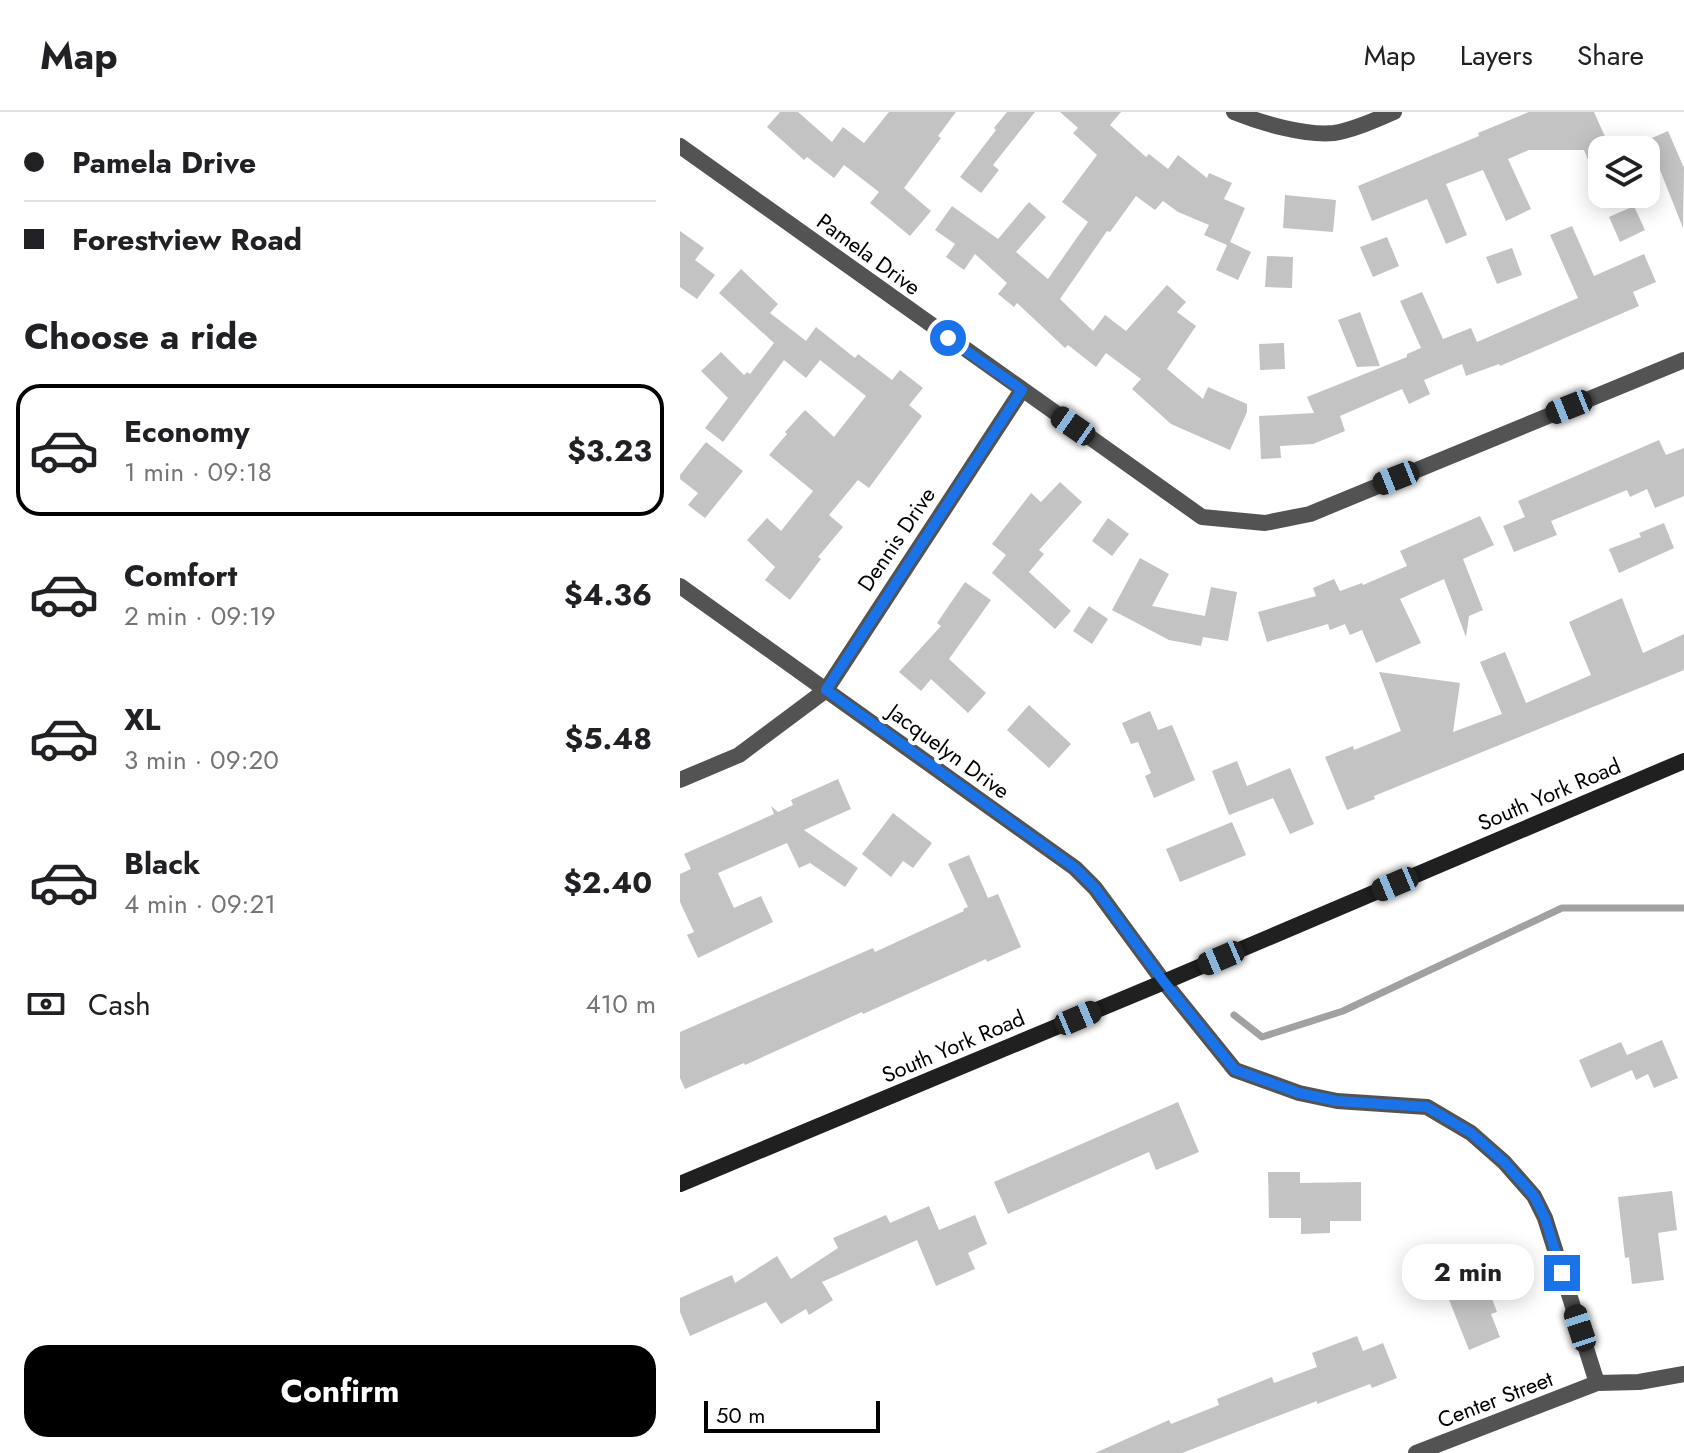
<!DOCTYPE html>
<meta charset="utf-8">
<style>
:root{--surface:#fff;--page:#f6f6f6;--text:#202124;--muted:#757577;--line:#e0e0e0;--accent:#000}
body{margin:0;font-family:Jost,sans-serif;background:var(--page);color:var(--text);height:100vh;display:flex;flex-direction:column;font-size:30px;white-space:nowrap}
*{box-sizing:border-box;margin:0}
p{font-size:26px;color:var(--muted)}
.icon{flex:none;width:44px;height:44px;fill:none;stroke:currentColor;stroke-width:2;stroke-linecap:round;stroke-linejoin:round}
.map{position:relative;flex:1;overflow:hidden}
.sheet{display:flex;flex-direction:column;background:var(--surface);width:680px}
.sheet>*{flex:none}
.top-card{display:grid;align-content:center;height:176px;padding:0 24px;background:var(--surface)}
.tools{position:absolute;left:908px;top:24px;display:grid;gap:16px}
.tools a{display:grid;place-items:center;width:72px;height:72px;border-radius:16px;background:var(--surface);box-shadow:0 4px 20px #0003;font-size:40px}
.scale{position:absolute;left:24px;bottom:20px;width:176px;box-sizing:border-box;padding-left:8px;border:4px solid #000;border-top:0;font-size:22px;line-height:28px;white-space:nowrap;color:#000;-webkit-text-stroke:6px #fff;paint-order:stroke}
.end{position:absolute;width:36px;height:36px;margin:-18px;border:10px solid #1a73e8;background:#fff;box-shadow:0 0 0 4px #fff}
.from{border-radius:50%}
.bubble{position:absolute;height:56px;border-radius:24px;background:var(--surface);box-shadow:0 4px 20px #0003;font-size:26px;font-weight:700;line-height:56px;text-align:center}
.car{position:absolute;width:24px;height:48px;margin:-24px -12px;border-radius:10px;box-shadow:0 0 6px 2px #0007;background:linear-gradient(#222 24%,#8ab4d8 0 40%,#222 0 76%,#8ab4d8 0 86%,#222 0)}
.top-card b{display:flex;align-items:center;gap:28px;height:76px;font-size:30px}
.top-card b+b{border-top:2px solid var(--line)}
.top-card i{width:20px;height:20px;background:var(--text)}
ul{padding:0;list-style:none}
li{display:flex;align-items:center;gap:24px;height:132px;margin:0 16px 12px;padding:0 8px;border:4px solid transparent;border-radius:24px}
li div{flex:1}
li b{display:block;font-size:30px}
li em{font-style:normal;font-weight:700}
li.selected{border-color:var(--accent)}
li>.icon{width:72px;height:72px;stroke-width:1.5}
h2{padding:0 24px;font-size:36px;line-height:96px}
.pay{display:flex;align-items:center;gap:20px;height:88px;padding:0 24px;font-size:30px}
.pay p{margin-inline-start:auto}
.primary-button{display:flex;gap:16px;margin-top:auto;padding:16px 24px}
.primary-button a{flex:1;height:92px;border-radius:24px;background:var(--accent);color:#fff;font-size:32px;font-weight:700;line-height:92px;text-align:center}
header{display:flex;align-items:center;gap:48px;box-sizing:border-box;height:112px;padding:0 40px;background:var(--surface);border-bottom:2px solid var(--line)}
header strong{font-size:38px}
nav{display:flex;gap:44px;margin-inline-start:auto;font-size:28px}
main{display:flex;flex:1;min-height:0}
.map>svg:first-child{display:block}
.lines{fill:none;stroke-linecap:round;stroke-linejoin:round}
.stream{stroke:#a1a1a1;stroke-width:7}
.building{fill:#c3c3c3}
.street{stroke:#535353;stroke-width:16}
.secondary{stroke:#202020;stroke-width:16}
.route{stroke:#1a73e8;stroke-width:10}
.labels{text-anchor:middle;dominant-baseline:central;stroke-width:8;stroke-linejoin:round;paint-order:stroke}
.street-label{font-size:22px;fill:#000;stroke:#fff}
</style>
<header>
<strong>Map</strong>
<nav><a>Map</a><a>Layers</a><a>Share</a></nav>
</header>
<main>
<section class="sheet">
<div class="top-card">
<b><i class="from"></i>Pamela Drive</b>
<b><i></i>Forestview Road</b>
</div>
<h2>Choose a ride</h2>
<ul>
<li class="selected"><svg class="icon" aria-label="car" viewBox="0 0 24 24"><path d="M5 17H2v-5l4-1 3-4h7l3 4 3 1v5h-3M9 17h6M6 11h13"/><circle cx="7" cy="17" r="2"/><circle cx="17" cy="17" r="2"/></svg><div><b>Economy</b><p>1 min · 09:18</p></div><em>$3.23</em></li>
<li><svg class="icon" aria-label="car" viewBox="0 0 24 24"><path d="M5 17H2v-5l4-1 3-4h7l3 4 3 1v5h-3M9 17h6M6 11h13"/><circle cx="7" cy="17" r="2"/><circle cx="17" cy="17" r="2"/></svg><div><b>Comfort</b><p>2 min · 09:19</p></div><em>$4.36</em></li>
<li><svg class="icon" aria-label="car" viewBox="0 0 24 24"><path d="M5 17H2v-5l4-1 3-4h7l3 4 3 1v5h-3M9 17h6M6 11h13"/><circle cx="7" cy="17" r="2"/><circle cx="17" cy="17" r="2"/></svg><div><b>XL</b><p>3 min · 09:20</p></div><em>$5.48</em></li>
<li><svg class="icon" aria-label="car" viewBox="0 0 24 24"><path d="M5 17H2v-5l4-1 3-4h7l3 4 3 1v5h-3M9 17h6M6 11h13"/><circle cx="7" cy="17" r="2"/><circle cx="17" cy="17" r="2"/></svg><div><b>Black</b><p>4 min · 09:21</p></div><em>$2.40</em></li>
</ul>
<div class="pay"><svg class="icon" aria-label="cash" viewBox="0 0 24 24"><path d="M3 7h18v10H3z"/><circle cx="12" cy="12" r="2"/></svg>Cash<p>410 m</p></div>
<div class="primary-button"><a>Confirm</a></div>
</section>
<div class="map">
<svg width="1004" height="1341" viewBox="0 0 1004 1341">
<rect width="100%" height="100%" fill="#fff"/>
<g class="lines">
<path class="stream" d="M554 903 582 925 663 899 882 796H1004"/>
</g>
<path class="building" d="M100 0H118L152 30 163 15 184 31 209 0H276L258 24 261 26 224 76 251 99 230 124 190 91 199 80 164 53 154 66 127 45 124 48 87 15Z
M327 0H355L313 53 319 58 301 81 280 65 316 18 314 16Z
M380 0H441L430 13 466 45 469 42 488 57 498 43 527 66 529 61 552 71 544 87 565 96 550 130 571 140 558 168 536 158 547 133 524 123 529 113 498 100 483 89 475 98 456 84 430 120 427 119 380 187 413 219 425 203 446 219 487 173 506 190 497 200 516 214 487 257 523 287 528 275 567 292V300L550 338 491 312 452 277 461 267 426 241 416 255 388 233 385 236 337 191 334 195 318 182 327 171 295 142 284 158 266 145 275 132 255 118 272 94 318 127 349 90 366 105 336 140 368 167 408 110 382 90 417 43 393 21 398 16Z
M849 0H914L931 38H922V80L904 38H849L828 47 851 97 826 109 803 58 766 72 787 123 766 132 747 87 692 109 678 74 799 24 798 21Z
M988 19 1004 56 1003 116 978 53 976 54 965 29Z
M605 83 656 88 653 120 603 116Z
M954 94 965 118 940 130 929 105Z
M892 114 914 164 964 142 976 170 953 180 959 194 820 254 819 252 786 264 782 252 744 268 750 282 729 292 722 277 660 304 665 319 633 332 600 334 601 346 581 347 579 304 634 301 627 285 727 245V242L741 236 720 189 742 180 763 227 791 216 797 230 898 186 870 123Z
M0 119 24 136 15 148 35 163 17 187 0 175Z
M707 125 719 154 693 165 680 135Z
M832 136 842 163 817 172 806 145Z
M587 144 613 145 612 176 585 175Z
M61 157 98 192 90 201 126 229 136 215 175 246 178 242 212 268 220 258 243 276 229 293 242 304 189 376 178 368 149 403 163 415 138 445 141 447 110 488 85 468 95 455 67 428 87 406 101 419 133 379 89 343 107 322 105 320 125 298 154 325 186 284 140 248 126 266 104 248 43 330 25 316 48 286 21 259 41 240 64 263 67 260 70 262 94 231 39 181Z
M680 200 700 254 677 255 658 208Z
M604 231 605 257 580 258 579 232Z
M979 328 986 343 1004 336V384L975 396 967 377 950 385 947 378 871 409 877 423 834 440 823 414 845 405 838 389Z
M26 330 63 359 25 406 8 393 18 381 0 367V363Z
M380 370 402 390 359 438 364 442 349 460 391 499 375 517 312 461 326 443 312 432 351 381 361 390Z
M800 404 814 433 783 447 803 498 789 504 786 525 764 467 720 487 741 531 696 551 682 518 670 523 665 512 650 518 648 512 587 530 578 500 636 484 633 476 654 467 660 479 682 471 683 473 727 454 720 439Z
M428 406 449 422 432 444 412 429Z
M984 411 994 436 939 461 929 437 961 425 959 421Z
M460 446 489 462 472 494 525 504 531 475 557 480 548 529 523 525 521 534 489 528 432 498Z
M285 470 311 488 269 547 306 581 288 601 251 567 241 579 219 560 261 514 257 511Z
M942 486 963 541 1004 522V558L694 684 695 687 667 698 645 645 673 634 674 638 721 619 699 560 780 571 773 620 822 602 800 550 825 540 846 591 911 563 889 510Z
M409 494 428 507 412 532 393 519Z
M349 593 391 632 369 656 327 618Z
M470 599 478 618 492 613 515 668 474 686 465 664 471 661 458 630 451 632 442 611Z
M557 649 567 674 610 656 634 712 610 722 593 686 549 703 532 659Z
M158 667 171 697 124 718 178 756 165 775 130 751 119 756 107 731 38 761 54 796 81 784 93 810 18 846 7 823 14 820 0 790V762L11 757 4 742 94 702 91 694 98 700 113 693 111 688Z
M213 701 252 731 233 756 223 749 211 765 182 742Z
M552 710 566 743 500 770 486 737Z
M289 743 308 786 318 782 341 835 307 850 306 847 183 902 182 900 65 953 64 951 5 977 0 966V920L193 836 195 840 284 799 283 797 288 795 268 752Z
M982 928 998 966 974 976 968 962 956 968 952 958 911 976 899 948 941 930 947 943Z
M498 990 519 1040 476 1058 469 1040 328 1102 314 1070Z
M588 1060H620V1071L681 1070V1109H650V1121L621 1122V1106H589Z
M992 1079 997 1118 978 1121 984 1168 952 1172 949 1145 945 1146 938 1085Z
M249 1094 259 1118 295 1103 307 1132 288 1141 295 1157 256 1174 237 1128 142 1170 153 1188 129 1203 126 1197 101 1212 86 1190 10 1224 0 1200V1186L52 1163 55 1171 97 1144 111 1167 158 1136 153 1126 206 1103 210 1111Z
M785 1137 802 1179 808 1176 817 1200 811 1202 820 1225 789 1238 754 1150Z
M677 1224 683 1239 703 1231 717 1266 692 1276 690 1272 637 1292V1289L502 1341H415L489 1308 491 1312 539 1293 537 1287 592 1265 594 1271 637 1255 632 1241Z"/>
<g class="lines">
<path class="street" d="M554 0C581 11 625 24 654 21 674 18 695 8 714 0
M0 34 522 405 585 411 630 402 1004 248
M0 474 395 756 415 776 484 870 555 958 619 981 657 989 747 995 791 1021 824 1050 854 1084 865 1106 917 1271
M0 668 59 643 146 578 342 278
M736 1341 917 1271 959 1270 1004 1262"/>
<path class="secondary" d="M0 1072 484 870 1004 649"/>
</g>
<g class="lines">
<path class="route" d="M268 226 342 278 146 578 395 756 415 776 484 870 555 958 619 981 657 989 747 995 791 1021 824 1050 854 1084 865 1106 882 1161"/>
</g>
<g class="labels">
<g class="street-label">
<text transform="translate(189 142) rotate(36)">Pamela Drive</text>
<text transform="translate(216 427) rotate(-56)">Dennis Drive</text>
<text transform="translate(269 639) rotate(36)">Jacquelyn Drive</text>
<text transform="translate(869 682) rotate(-23)">South York Road</text>
<text transform="translate(273 934) rotate(-23)">South York Road</text>
<text transform="translate(815 1287) rotate(-21)">Center Street</text>
</g>
</g>
</svg>
<div class="tools">
<a><svg class="icon" aria-label="layers" viewBox="0 0 24 24"><path d="M12 4l9 5-9 5-9-5zM3 14l9 5 9-5"/></svg></a>
</div>
<div class="scale">50 m</div>
<i class="end from" style="left:268px;top:226px"></i>
<i class="end" style="left:882px;top:1161px"></i>
<div class="bubble" style="left:722px;top:1132px;width:132px">2 min</div>
<i class="car" style="left:889px;top:295px;rotate:248deg"></i>
<i class="car" style="left:393px;top:314px;rotate:305deg"></i>
<i class="car" style="left:716px;top:366px;rotate:248deg"></i>
<i class="car" style="left:715px;top:772px;rotate:247deg"></i>
<i class="car" style="left:541px;top:846px;rotate:247deg"></i>
<i class="car" style="left:398px;top:906px;rotate:67deg"></i>
<i class="car" style="left:900px;top:1216px;rotate:342deg"></i>
</div>
</main>
